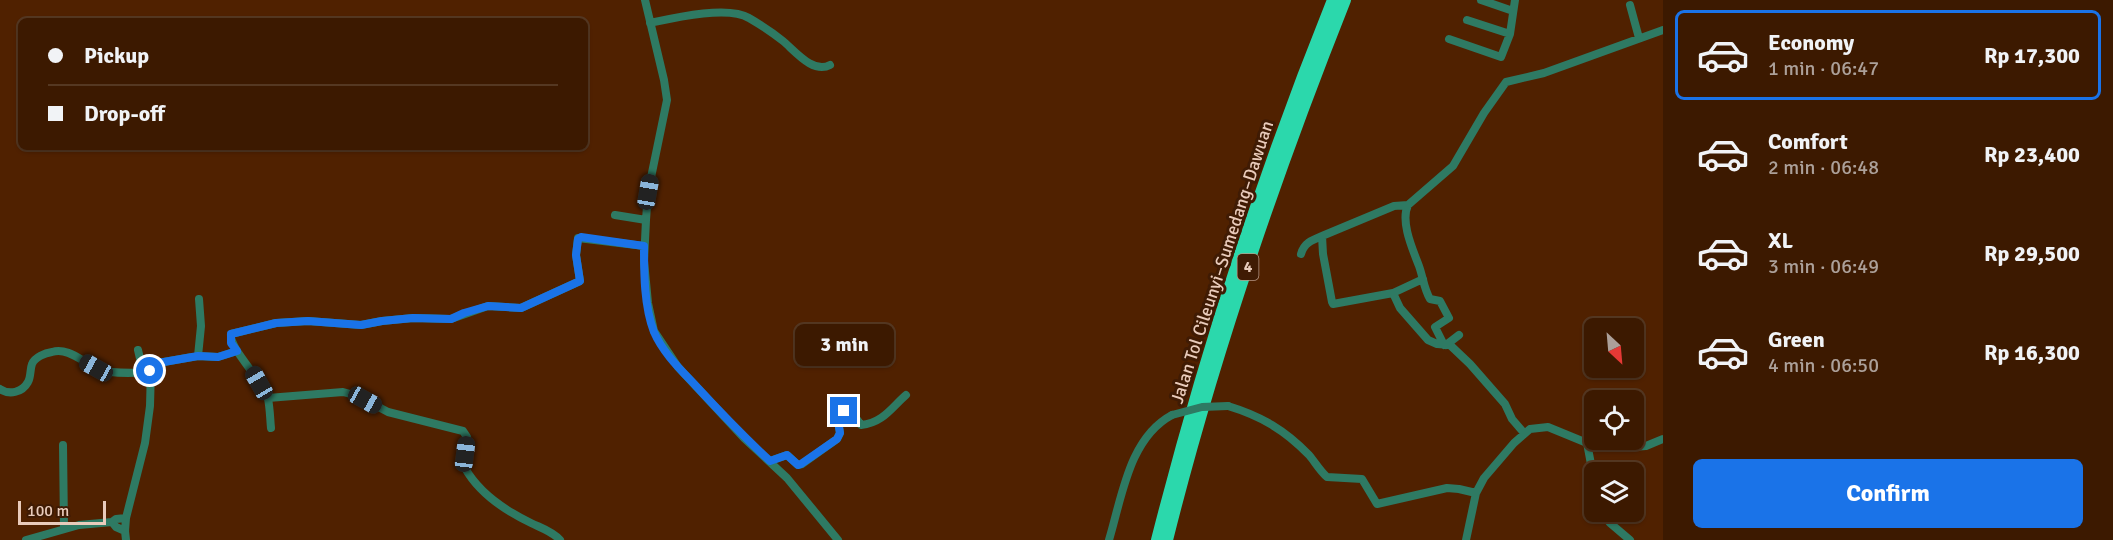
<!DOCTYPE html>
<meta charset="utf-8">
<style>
:root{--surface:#3c1900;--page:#47260f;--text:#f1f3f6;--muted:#aca099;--line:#553822;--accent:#1a73e8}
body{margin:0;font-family:Signika,sans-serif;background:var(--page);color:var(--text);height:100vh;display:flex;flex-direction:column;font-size:22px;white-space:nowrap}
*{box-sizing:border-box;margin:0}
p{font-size:20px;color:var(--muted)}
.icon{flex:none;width:33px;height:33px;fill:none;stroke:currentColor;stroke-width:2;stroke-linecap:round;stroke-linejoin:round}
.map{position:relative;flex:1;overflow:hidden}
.sheet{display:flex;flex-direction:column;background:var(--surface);width:450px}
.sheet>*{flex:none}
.top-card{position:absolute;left:18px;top:18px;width:570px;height:132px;border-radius:9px;box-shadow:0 2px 4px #0004,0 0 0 2px var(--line);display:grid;align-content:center;height:132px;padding:0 30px;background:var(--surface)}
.needle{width:39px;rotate:154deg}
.fabs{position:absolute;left:1584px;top:318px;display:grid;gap:12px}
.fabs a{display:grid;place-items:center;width:60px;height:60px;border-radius:9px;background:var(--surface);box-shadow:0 2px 4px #0004,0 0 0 2px var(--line);font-size:30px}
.scale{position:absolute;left:18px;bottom:15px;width:88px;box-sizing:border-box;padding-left:6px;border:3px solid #e9cbbb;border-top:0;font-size:16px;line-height:21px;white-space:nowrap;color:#e9cbbb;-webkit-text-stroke:4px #3f1b04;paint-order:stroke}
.end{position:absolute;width:27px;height:27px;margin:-14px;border:8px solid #1a73e8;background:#fff;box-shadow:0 0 0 3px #fff}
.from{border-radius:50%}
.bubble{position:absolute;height:42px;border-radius:9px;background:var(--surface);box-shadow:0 2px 4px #0004,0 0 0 2px var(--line);font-size:20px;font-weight:700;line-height:42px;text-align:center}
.car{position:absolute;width:18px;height:36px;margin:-18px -9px;border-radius:8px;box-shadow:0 0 4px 2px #0007;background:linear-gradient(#222 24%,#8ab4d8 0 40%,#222 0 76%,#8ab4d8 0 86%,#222 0)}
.top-card b{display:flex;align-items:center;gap:21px;height:57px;font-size:22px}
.top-card b+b{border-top:2px solid var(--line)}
.top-card i{width:15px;height:15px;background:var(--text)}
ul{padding:10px 0 0;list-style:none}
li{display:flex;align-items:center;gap:18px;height:90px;margin:0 12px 9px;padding:0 18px;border:3px solid transparent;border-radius:9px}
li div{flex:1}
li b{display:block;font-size:22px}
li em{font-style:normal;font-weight:700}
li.on{border-color:var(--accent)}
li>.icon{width:54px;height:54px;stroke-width:1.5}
.button{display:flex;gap:12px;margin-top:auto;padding:12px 30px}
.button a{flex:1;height:69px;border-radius:9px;background:var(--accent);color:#fff;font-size:24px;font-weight:700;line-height:69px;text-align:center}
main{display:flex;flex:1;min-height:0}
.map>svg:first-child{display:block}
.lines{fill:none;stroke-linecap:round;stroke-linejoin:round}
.minor{stroke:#2e7a63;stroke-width:8}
.highway{stroke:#2bd8ac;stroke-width:12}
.minor-bridge{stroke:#2e7a63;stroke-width:8}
.route{stroke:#1a73e8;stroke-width:8}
.labels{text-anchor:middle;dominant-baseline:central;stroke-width:6;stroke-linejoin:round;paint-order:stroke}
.shield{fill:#3f1b04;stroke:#b69684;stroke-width:1.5}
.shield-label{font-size:16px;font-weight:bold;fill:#e9cbbb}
.street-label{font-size:18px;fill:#e9cbbb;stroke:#3f1b04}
</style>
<main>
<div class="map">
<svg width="1663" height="540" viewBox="0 0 1663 540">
<rect width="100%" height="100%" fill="#502100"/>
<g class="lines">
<path class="minor" d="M645 0 664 80 667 100 648 192 646 220 644 261 648 303 654 331 678 367 744 438 787 478 838 540
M1481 0 1513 11
M1630 5 1639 38
M1467 20 1510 34
M650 23C673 18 728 5 749 18 761 25 773 33 783 41 795 51 813 74 830 65
M1449 39 1501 57 1510 34 1515 0
M1408 205 1394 206 1322 236 1323 254 1332 302 1333 304 1393 293 1400 308 1428 340 1437 344 1450 345 1470 364 1505 404 1512 419 1524 433
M615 215 646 220
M1301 254C1304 243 1312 240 1322 236
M1393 293 1423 279
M1444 345 1435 327 1449 318 1440 301 1430 299C1424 289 1423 277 1419 266 1413 250 1400 222 1408 205L1453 166 1484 113 1506 82 1544 73 1663 30
M1446 345 1459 335
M138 350 142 367 150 371
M198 356 201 326 199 299
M0 389C9 395 22 393 28 382 31 377 30 369 32 364 35 357 45 353 52 352 69 347 83 363 99 369 113 375 134 372 150 373
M268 398 343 392 358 396 388 412 463 431 467 437 465 468C479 493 506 511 531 523 541 528 552 531 560 540
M1228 406C1261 416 1285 430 1309 455 1315 462 1320 471 1327 477L1362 479 1377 504 1447 488 1459 489 1476 493
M271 428C270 418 270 408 268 399 263 380 229 349 231 334L276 323 308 321 361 325 382 321 413 318 451 319 488 306 521 308 580 281 576 255 578 238 644 246
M1587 443 1594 480
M63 445 64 528
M770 461 787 455 798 465 802 464 837 439 840 433 837 415C848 405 855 416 861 425 883 423 892 407 906 395
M1601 512 1610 523 1630 540
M125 531 116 527 112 522 116 519 126 518
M26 540 79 525 112 522
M126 540 125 531 126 518 145 443 150 406 151 368 158 363 198 356 218 357 237 351
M1109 540C1122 497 1129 438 1172 415
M1466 540 1476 493 1484 478 1514 443 1530 429 1548 427 1587 443 1633 447 1646 446 1663 439"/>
<path class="highway" d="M1157 540C1204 356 1262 176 1333 0
M1167 540C1213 356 1275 176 1345 0"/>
<path class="minor-bridge" d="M1172 415 1202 407 1228 406"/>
</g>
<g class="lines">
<path class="route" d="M150 371 152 367 158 363 198 356 218 357 237 351 231 343V334L276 323 308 321 361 325 382 321 413 318 451 319 464 313 488 306 521 308 580 281 576 255 578 239 581 237 644 246C644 273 644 306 654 332 663 353 681 370 696 386 720 412 744 437 770 461L787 455 798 465 801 464 837 439 840 433 837 415 844 411"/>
</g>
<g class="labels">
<rect class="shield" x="1237.5" y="254" width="21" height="26" rx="4.5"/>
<g class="shield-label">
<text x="1248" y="267">4</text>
</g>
<g class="street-label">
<text transform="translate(1222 262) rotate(-72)">Jalan Tol Cileunyi–Sumedang–Dawuan</text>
</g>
</g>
</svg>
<div class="fabs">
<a><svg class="needle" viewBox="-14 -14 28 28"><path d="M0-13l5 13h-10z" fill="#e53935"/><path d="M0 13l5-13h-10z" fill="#aca099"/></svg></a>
<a><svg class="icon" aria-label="locate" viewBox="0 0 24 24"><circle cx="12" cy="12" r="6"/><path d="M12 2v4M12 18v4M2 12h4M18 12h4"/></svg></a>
<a><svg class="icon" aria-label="layers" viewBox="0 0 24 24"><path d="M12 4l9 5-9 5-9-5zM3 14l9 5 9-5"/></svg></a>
</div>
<div class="scale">100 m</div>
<i class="end from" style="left:150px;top:371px"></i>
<i class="end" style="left:844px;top:411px"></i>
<div class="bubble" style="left:795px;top:324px;width:99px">3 min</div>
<i class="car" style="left:648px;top:192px;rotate:10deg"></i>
<i class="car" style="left:96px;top:368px;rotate:299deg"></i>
<i class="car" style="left:259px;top:383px;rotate:330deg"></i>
<i class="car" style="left:365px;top:400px;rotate:119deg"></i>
<i class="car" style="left:465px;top:454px;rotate:7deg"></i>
<div class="top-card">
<b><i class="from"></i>Pickup</b>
<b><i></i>Drop-off</b>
</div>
</div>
<section class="sheet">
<ul>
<li class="on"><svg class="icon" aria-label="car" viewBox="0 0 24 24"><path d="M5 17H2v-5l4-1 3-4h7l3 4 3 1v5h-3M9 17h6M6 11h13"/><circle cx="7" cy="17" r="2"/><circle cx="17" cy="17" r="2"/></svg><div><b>Economy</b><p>1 min · 06:47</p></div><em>Rp 17,300</em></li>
<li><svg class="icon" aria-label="car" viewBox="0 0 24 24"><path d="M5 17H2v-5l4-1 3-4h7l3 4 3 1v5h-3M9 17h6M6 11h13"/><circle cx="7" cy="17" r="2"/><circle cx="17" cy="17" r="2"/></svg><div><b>Comfort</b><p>2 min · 06:48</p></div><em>Rp 23,400</em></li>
<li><svg class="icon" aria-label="car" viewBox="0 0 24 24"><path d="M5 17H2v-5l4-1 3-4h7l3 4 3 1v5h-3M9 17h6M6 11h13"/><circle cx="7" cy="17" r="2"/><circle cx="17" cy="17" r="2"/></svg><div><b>XL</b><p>3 min · 06:49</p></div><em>Rp 29,500</em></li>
<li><svg class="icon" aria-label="car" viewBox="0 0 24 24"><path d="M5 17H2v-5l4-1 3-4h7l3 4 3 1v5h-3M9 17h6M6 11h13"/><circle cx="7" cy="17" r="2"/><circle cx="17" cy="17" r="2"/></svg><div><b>Green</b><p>4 min · 06:50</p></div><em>Rp 16,300</em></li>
</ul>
<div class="button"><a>Confirm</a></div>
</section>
</main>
